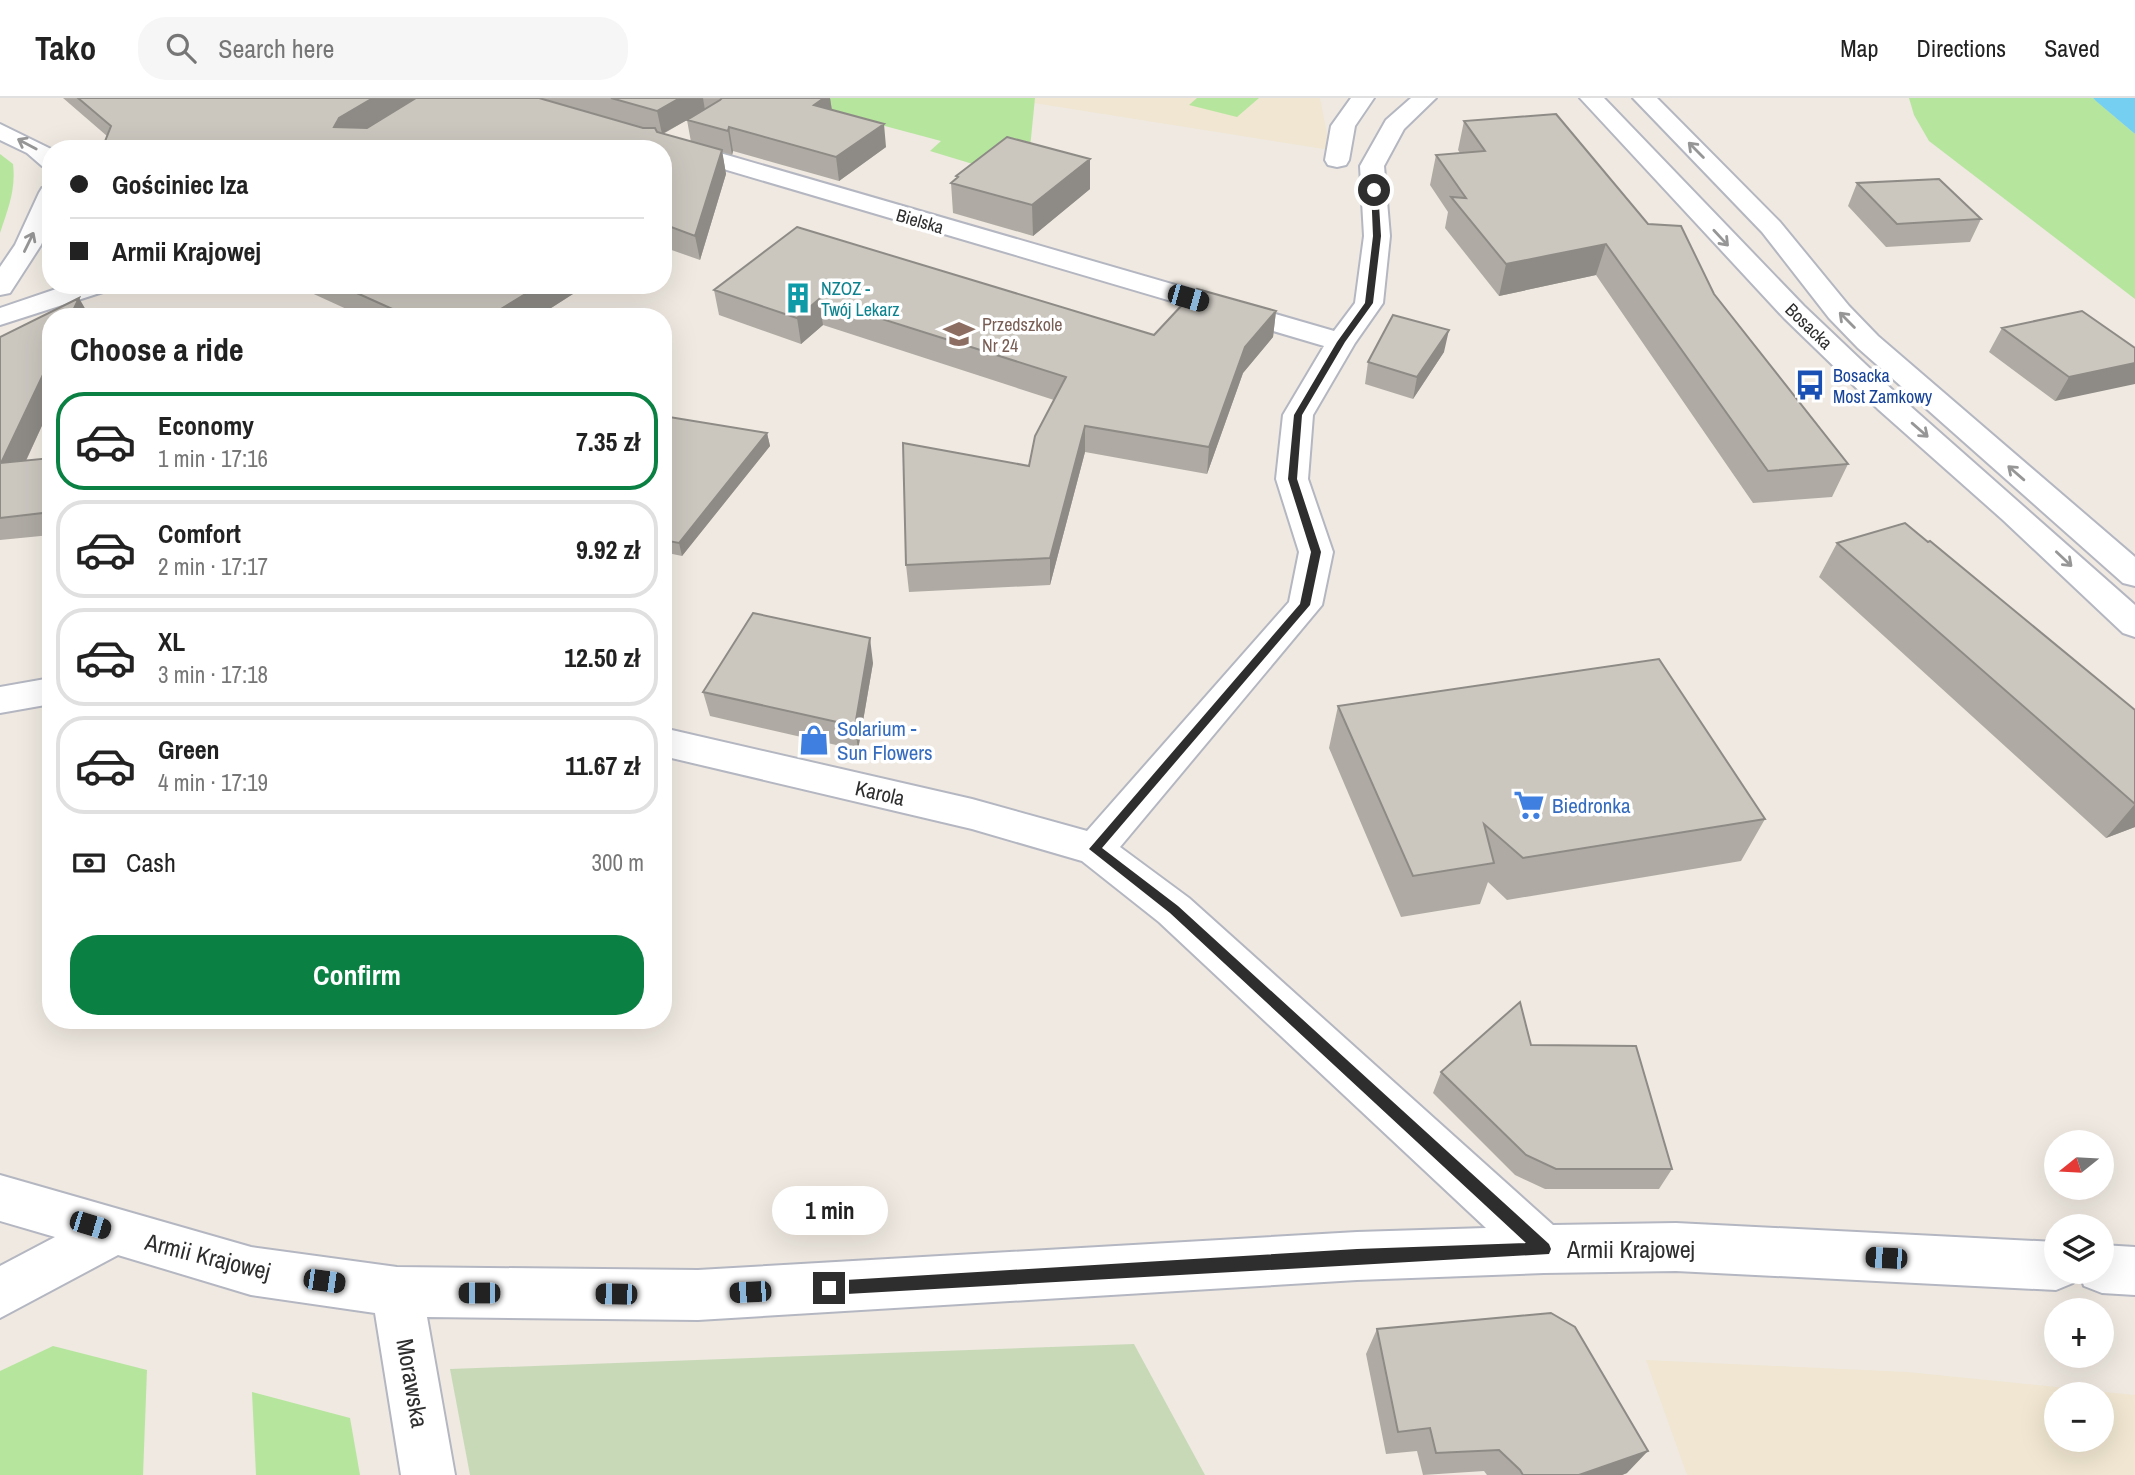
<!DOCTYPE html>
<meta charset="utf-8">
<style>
:root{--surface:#fff;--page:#f6f6f6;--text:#222;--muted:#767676;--line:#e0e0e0;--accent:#0b8043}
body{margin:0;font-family:"Archivo Narrow",sans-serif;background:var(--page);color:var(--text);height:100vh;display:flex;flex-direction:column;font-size:26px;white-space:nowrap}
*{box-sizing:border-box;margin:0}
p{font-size:23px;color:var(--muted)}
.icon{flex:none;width:38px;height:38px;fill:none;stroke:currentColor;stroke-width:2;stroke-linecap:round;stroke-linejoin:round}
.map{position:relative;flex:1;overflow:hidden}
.side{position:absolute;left:42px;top:210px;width:630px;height:721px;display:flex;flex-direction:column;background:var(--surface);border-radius:28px;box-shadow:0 7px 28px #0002}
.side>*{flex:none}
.guide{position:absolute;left:42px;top:42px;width:630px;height:154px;border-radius:28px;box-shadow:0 7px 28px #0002;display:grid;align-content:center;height:154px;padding:0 28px;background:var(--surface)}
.needle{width:46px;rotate:252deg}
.tools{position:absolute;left:2044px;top:1032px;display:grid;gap:14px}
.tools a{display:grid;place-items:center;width:70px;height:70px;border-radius:50%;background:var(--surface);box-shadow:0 7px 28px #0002;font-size:35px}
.end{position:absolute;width:32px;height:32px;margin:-16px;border:9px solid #2e2e2e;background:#fff;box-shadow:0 0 0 4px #fff}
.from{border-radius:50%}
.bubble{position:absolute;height:49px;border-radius:24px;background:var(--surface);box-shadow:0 7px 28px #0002;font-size:23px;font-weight:800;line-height:49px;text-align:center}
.car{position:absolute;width:21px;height:42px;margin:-21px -10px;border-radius:9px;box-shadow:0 0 5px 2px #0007;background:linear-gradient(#222 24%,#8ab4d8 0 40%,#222 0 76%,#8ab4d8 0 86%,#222 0)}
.guide b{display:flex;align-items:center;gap:24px;height:66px;font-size:26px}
.guide b+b{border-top:2px solid var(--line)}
.guide i{width:18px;height:18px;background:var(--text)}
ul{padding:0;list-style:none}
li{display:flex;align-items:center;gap:21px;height:98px;margin:0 14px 10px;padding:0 14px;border:4px solid var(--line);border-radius:28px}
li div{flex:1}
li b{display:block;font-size:26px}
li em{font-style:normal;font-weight:800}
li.current{border-color:var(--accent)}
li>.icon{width:63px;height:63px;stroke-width:1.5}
h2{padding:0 28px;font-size:32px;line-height:84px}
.pay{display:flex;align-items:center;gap:18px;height:77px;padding:0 28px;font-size:26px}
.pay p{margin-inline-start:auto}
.primary-button{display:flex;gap:14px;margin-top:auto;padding:14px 28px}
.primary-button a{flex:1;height:80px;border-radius:28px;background:var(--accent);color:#fff;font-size:28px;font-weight:800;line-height:80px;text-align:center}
header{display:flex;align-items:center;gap:42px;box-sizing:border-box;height:98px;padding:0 35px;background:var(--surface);border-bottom:2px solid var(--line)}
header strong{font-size:33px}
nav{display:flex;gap:38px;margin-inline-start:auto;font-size:24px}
.search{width:490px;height:63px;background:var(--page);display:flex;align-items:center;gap:18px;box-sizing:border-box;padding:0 24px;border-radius:28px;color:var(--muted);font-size:26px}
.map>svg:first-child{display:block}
.education{fill:#f0e6d1;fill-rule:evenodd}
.green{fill:#b6e59e}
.cemetery{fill:#c8d9b8}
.water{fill:#75cff0}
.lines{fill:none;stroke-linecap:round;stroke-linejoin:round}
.minor-casing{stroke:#b4b7c1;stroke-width:4}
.minor{fill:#fff;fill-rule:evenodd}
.wall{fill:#afaba4;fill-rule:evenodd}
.shaded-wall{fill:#8e8b86}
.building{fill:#cbc7bf;stroke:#8e8b86;stroke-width:2}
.oneway{stroke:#969696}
.route{fill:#2e2e2e}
.labels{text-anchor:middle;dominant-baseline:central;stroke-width:7;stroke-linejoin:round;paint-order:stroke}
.far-street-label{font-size:18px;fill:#2e2e2e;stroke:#fff}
.far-culture-label{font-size:18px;fill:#0d838f;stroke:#fff;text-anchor:start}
.far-education-label{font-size:18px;fill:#785e54;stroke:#fff;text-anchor:start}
.far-transit-label{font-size:18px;fill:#164399;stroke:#fff;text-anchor:start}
.shop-label{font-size:21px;fill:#366cbe;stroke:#fff;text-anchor:start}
.street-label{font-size:21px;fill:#2e2e2e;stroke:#fff}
.near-street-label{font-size:24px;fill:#2e2e2e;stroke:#fff}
</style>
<header>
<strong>Tako</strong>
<div class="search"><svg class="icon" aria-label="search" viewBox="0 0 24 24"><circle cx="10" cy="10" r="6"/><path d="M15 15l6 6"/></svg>Search here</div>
<nav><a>Map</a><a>Directions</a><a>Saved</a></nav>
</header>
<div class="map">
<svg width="2135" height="1377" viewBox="0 0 2135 1377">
<rect width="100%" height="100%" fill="#efe9e1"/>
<path class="education" d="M1035 0H1320L1330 52 1034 5Z
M1646 1262 1907 1274 2135 1297V1377H1687ZM2056 1297H2102V1342H2056Z"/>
<path class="green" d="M780 0H1035L1030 50 999 74 930 53 941 43Z
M1197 0H1259L1237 19 1189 7Z
M1909 0H2093L2135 36V201L1929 43 1914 17Z
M0 56 13 66C16 92 8 111 0 135Z
M53 1248 147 1272 143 1377H0V1273Z
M252 1294 350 1320 360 1377H256Z"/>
<path class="cemetery" d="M1134 1246 1205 1377H470L450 1271Z"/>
<path class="water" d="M2093 0H2135V36L2096 3Z"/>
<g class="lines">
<g class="minor-casing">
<path id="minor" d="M1351 0H1374L1355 28 1349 62 1346 67 1337 69 1328 67 1325 62 1331 28Z
M1411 0H1436L1404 31 1384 68 1390 138 1383 205 1355 245 1313 317 1308 381 1333 454 1322 507 1120 749 1189 800 1553 1127 1676 1125 2056 1144V1174H2078L2073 1185 2056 1192 1676 1173 1544 1175 1357 1182 698 1222 427 1219 455 1377H401L375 1215 251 1197 118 1157 0 1220V1168L55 1139 0 1123V1077L251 1149 397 1169 698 1172 1357 1134 1486 1130 1159 824 1082 763 972 731 663 658V630L972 701 1087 733 1289 504 1299 454 1276 381 1283 317 1324 248 666 54 662 49 666 44H682L1334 233 1355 205 1364 138 1360 68 1386 22Z
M1580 0H1604L1804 208 1901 300 2135 507V539L2123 535 2003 422 1879 312 1784 220Z
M1633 0H1657L1780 124 1849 208 1878 238 2135 459V488L2123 485 1858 250 1829 220 1762 134Z
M0 26 51 51V70L42 68 27 55 0 42Z
M51 88V124L41 147 10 195 0 197V169L15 147 39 95 42 90Z
M68 187H109L106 193 0 227V210Z
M51 580V606L0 615V589Z
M2102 1147 2135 1149V1197L2102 1195 2084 1188 2079 1174H2102Z"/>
</g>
<use href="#minor" class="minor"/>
</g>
<path class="wall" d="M63 0H830L832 12 886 49 839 83 733 53 732 57 722 54 726 76 700 162 663 149V51L107 38ZM687 22 691 44 663 36Z
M1464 23 1648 126 1714 196 1848 366 1832 399 1753 405 1596 177 1499 198 1445 130 1448 114 1430 87 1436 57 1460 55 1458 52Z
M956 78 1090 91 1033 138 953 115 951 85 956 80Z
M1857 85 1981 121 1970 144 1886 149 1848 108Z
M797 129 1154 237 1276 213 1273 239 1243 275 1207 376 1085 354 1050 487 909 494 906 467 1029 368 1054 302 823 227 801 246 719 217 714 192Z
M294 187H587L537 219H364Z
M51 219V308L26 363 51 360V437L0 442V239Z
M2002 230 2135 250 2055 303 1989 254Z
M1444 254 1413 301 1365 286 1368 264Z
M663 318 767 335 770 348 682 458 663 454Z
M1837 445 2135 612V729L2106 740 1819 479Z
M873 565 858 652 710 618 703 594Z
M1338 608 1765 721 1741 763 1507 802 1488 784 1480 806 1401 819 1329 650Z
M1531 947 1672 1071 1659 1091H1545L1515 1077 1433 995 1441 974Z
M1377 1231 1627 1375 1622 1377H1487L1484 1373 1423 1377 1417 1353 1386 1356 1366 1256Z"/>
<path class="shaded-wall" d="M373 0H419L348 44 334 29 339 20Z
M680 0H703L705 12 662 36 657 13Z
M824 0H830L833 20 814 7Z
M884 26 886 49 839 83 836 59Z
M729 29 733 53 732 57 728 33Z
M722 52 726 76 700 162 695 138Z
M1090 61V91L1033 138 1032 107Z
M1606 146 1596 177 1499 198 1506 166Z
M540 187H587L537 219H488Z
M79 200 90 219H70Z
M819 201 823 227 801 246 797 220Z
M1276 213 1273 239 1243 275 1207 376 1209 349 1245 249Z
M1449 232 1444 254 1413 301 1417 279Z
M51 260V308L15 386 1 365Z
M2135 265V286L2055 303 2069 279Z
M1085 328V354L1050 487V460Z
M767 335 770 348 682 458 679 445Z
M870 540 873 565 858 652 855 628Z
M2135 706V729L2106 740Z
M1648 1353 1627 1375 1622 1377H1579Z"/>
<path class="building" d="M78 0H373L339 20 334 29 367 30 416 0H539L643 30H655L657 34 722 52 695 138 663 126V51H102L111 28Z
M611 0H680L657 13Z
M722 0H824L814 7 884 26 836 59 729 29 728 33 687 22 720 2Z
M1556 16 1648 126 1681 128 1714 196 1848 366 1768 373 1606 146 1506 166 1451 99 1466 100 1436 57 1485 53 1464 23Z
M1007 39 1090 61 1032 107 951 85 958 79 956 78Z
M1939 81 1981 121 1897 126 1857 85Z
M797 129 1154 237 1197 191 1276 213 1245 249 1209 349 1085 328 1050 460 906 467 903 345 1029 368 1035 338 1066 279 819 201 797 220 714 192Z
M339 187H540L488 219H410Z
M79 200 70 219H51V260L1 365 51 360V414L0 420V239Z
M2082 213 2135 250V265L2069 279 2002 230Z
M1393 217 1449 232 1417 279 1368 264Z
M663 318 767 335 679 445 663 442Z
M1905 425 1928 444 1930 443 2135 612V706L1837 445Z
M753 515 870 540 855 628 703 594Z
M1659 561 1765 721 1523 760 1484 726 1494 765 1413 778 1338 608Z
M1520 904 1531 947 1636 948 1672 1071H1556L1526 1057 1441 974Z
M1551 1215 1575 1229 1648 1353 1579 1377H1523L1520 1372 1499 1352 1436 1355 1430 1330 1398 1334 1377 1231Z"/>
<defs><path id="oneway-shaft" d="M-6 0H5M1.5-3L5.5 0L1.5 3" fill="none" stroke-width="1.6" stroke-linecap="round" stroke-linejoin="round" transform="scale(1.75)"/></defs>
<g class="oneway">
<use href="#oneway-shaft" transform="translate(27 46) rotate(-152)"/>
<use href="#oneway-shaft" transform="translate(1696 52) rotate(-135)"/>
<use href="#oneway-shaft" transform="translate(1721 140) rotate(47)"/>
<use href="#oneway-shaft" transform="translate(29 144) rotate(-64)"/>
<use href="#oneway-shaft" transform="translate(1847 222) rotate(-135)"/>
<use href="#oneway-shaft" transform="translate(1920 332) rotate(41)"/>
<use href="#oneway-shaft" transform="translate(2016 375) rotate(-139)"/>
<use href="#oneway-shaft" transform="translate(2064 461) rotate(43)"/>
</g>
<path class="route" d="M1371 90 1378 92 1381 138 1373 205 1345 244 1302 317 1297 381 1321 454 1310 507 1102 750 1178 808 1549 1146 1551 1151 1549 1156 829 1197 824 1195 821 1190 824 1185 829 1183 1357 1151 1526 1145 1170 815 1089 751 1300 506 1311 454 1288 381 1294 317 1337 244 1365 205 1373 138Z"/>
<defs>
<g id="building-bare" transform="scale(2.415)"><path d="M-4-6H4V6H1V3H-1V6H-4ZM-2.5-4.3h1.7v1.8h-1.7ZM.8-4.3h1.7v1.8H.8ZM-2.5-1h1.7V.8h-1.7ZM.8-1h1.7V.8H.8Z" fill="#0f9aa8" stroke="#fff" stroke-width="2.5" paint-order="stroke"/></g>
<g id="school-bare" transform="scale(2.415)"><path d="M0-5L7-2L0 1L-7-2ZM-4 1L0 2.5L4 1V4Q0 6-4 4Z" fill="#8d6e63" stroke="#fff" stroke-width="2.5" paint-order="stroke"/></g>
<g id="bus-bare" transform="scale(2.415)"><path d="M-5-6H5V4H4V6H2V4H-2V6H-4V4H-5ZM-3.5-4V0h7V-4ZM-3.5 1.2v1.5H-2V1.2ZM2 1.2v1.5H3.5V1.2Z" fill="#1a4fb4" stroke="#fff" stroke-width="2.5" paint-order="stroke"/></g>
<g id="shop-bare" transform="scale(2.415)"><path d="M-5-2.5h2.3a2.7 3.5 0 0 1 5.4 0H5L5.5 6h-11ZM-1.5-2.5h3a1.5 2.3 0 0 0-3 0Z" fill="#3f7fe0" stroke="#fff" stroke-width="2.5" paint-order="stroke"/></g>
<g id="supermarket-bare" transform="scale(2.415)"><path d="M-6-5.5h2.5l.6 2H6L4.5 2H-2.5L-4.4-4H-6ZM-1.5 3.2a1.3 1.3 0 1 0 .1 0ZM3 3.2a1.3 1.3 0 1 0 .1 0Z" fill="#3f7fe0" stroke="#fff" stroke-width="2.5" paint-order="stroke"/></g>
</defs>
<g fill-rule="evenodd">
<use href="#building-bare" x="798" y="200"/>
<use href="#school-bare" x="959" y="236"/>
<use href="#bus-bare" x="1810" y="287"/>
<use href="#shop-bare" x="814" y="642"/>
<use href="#supermarket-bare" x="1529" y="707"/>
</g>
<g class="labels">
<g class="far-street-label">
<text transform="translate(920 123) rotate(16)">Bielska</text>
<text transform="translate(1809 228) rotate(44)">Bosacka</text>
</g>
<g class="far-culture-label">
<text x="821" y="190">NZOZ -<tspan x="821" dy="21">Twój Lekarz</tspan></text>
</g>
<g class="far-education-label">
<text x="982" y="226">Przedszkole<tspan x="982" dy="21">Nr 24</tspan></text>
</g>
<g class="far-transit-label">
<text x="1833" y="277">Bosacka<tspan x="1833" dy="21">Most Zamkowy</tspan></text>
</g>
<g class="shop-label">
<text x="837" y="630">Solarium -<tspan x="837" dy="24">Sun Flowers</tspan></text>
<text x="1552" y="707">Biedronka</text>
</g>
<g class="street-label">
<text transform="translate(880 695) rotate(13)">Karola</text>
</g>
<g class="near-street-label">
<text x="1631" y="1151">Armii Krajowej</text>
<text transform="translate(208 1158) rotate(14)">Armii Krajowej</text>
<text transform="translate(413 1285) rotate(80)">Morawska</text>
</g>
</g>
</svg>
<div class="tools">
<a><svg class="needle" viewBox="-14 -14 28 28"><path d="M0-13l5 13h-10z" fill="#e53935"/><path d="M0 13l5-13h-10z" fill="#767676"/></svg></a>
<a><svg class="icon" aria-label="layers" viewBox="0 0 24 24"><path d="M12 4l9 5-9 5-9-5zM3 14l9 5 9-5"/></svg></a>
<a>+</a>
<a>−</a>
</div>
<i class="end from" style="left:1374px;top:92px"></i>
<i class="end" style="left:829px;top:1190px"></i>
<div class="bubble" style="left:772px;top:1088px;width:116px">1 min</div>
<i class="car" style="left:1188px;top:200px;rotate:106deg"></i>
<i class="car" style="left:90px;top:1127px;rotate:107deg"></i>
<i class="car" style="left:1886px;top:1160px;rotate:273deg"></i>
<i class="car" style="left:324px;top:1183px;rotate:98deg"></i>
<i class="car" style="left:750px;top:1194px;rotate:267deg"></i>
<i class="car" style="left:479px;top:1195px;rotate:270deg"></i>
<i class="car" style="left:616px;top:1196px;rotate:271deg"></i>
<div class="guide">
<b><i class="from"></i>Gościniec Iza</b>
<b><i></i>Armii Krajowej</b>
</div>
<section class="side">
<h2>Choose a ride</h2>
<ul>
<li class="current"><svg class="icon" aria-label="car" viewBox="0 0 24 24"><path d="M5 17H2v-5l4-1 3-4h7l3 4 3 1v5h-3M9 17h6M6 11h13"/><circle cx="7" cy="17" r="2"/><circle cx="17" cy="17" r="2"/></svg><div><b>Economy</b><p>1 min · 17:16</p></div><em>7.35 zł</em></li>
<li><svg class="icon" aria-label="car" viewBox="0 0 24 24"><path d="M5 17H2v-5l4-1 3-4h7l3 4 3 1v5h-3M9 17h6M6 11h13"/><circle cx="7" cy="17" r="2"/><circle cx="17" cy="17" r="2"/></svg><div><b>Comfort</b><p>2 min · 17:17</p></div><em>9.92 zł</em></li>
<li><svg class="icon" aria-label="car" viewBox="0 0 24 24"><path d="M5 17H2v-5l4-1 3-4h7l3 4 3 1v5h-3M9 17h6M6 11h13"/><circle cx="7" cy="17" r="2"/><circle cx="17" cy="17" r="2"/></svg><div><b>XL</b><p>3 min · 17:18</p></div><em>12.50 zł</em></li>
<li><svg class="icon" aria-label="car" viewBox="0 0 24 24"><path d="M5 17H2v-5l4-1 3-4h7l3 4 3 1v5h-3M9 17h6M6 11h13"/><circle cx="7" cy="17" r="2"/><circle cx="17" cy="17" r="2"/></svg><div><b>Green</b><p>4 min · 17:19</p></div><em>11.67 zł</em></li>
</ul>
<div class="pay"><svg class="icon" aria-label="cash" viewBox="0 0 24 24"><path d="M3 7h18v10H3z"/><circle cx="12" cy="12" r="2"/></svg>Cash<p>300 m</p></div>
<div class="primary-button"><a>Confirm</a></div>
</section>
</div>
